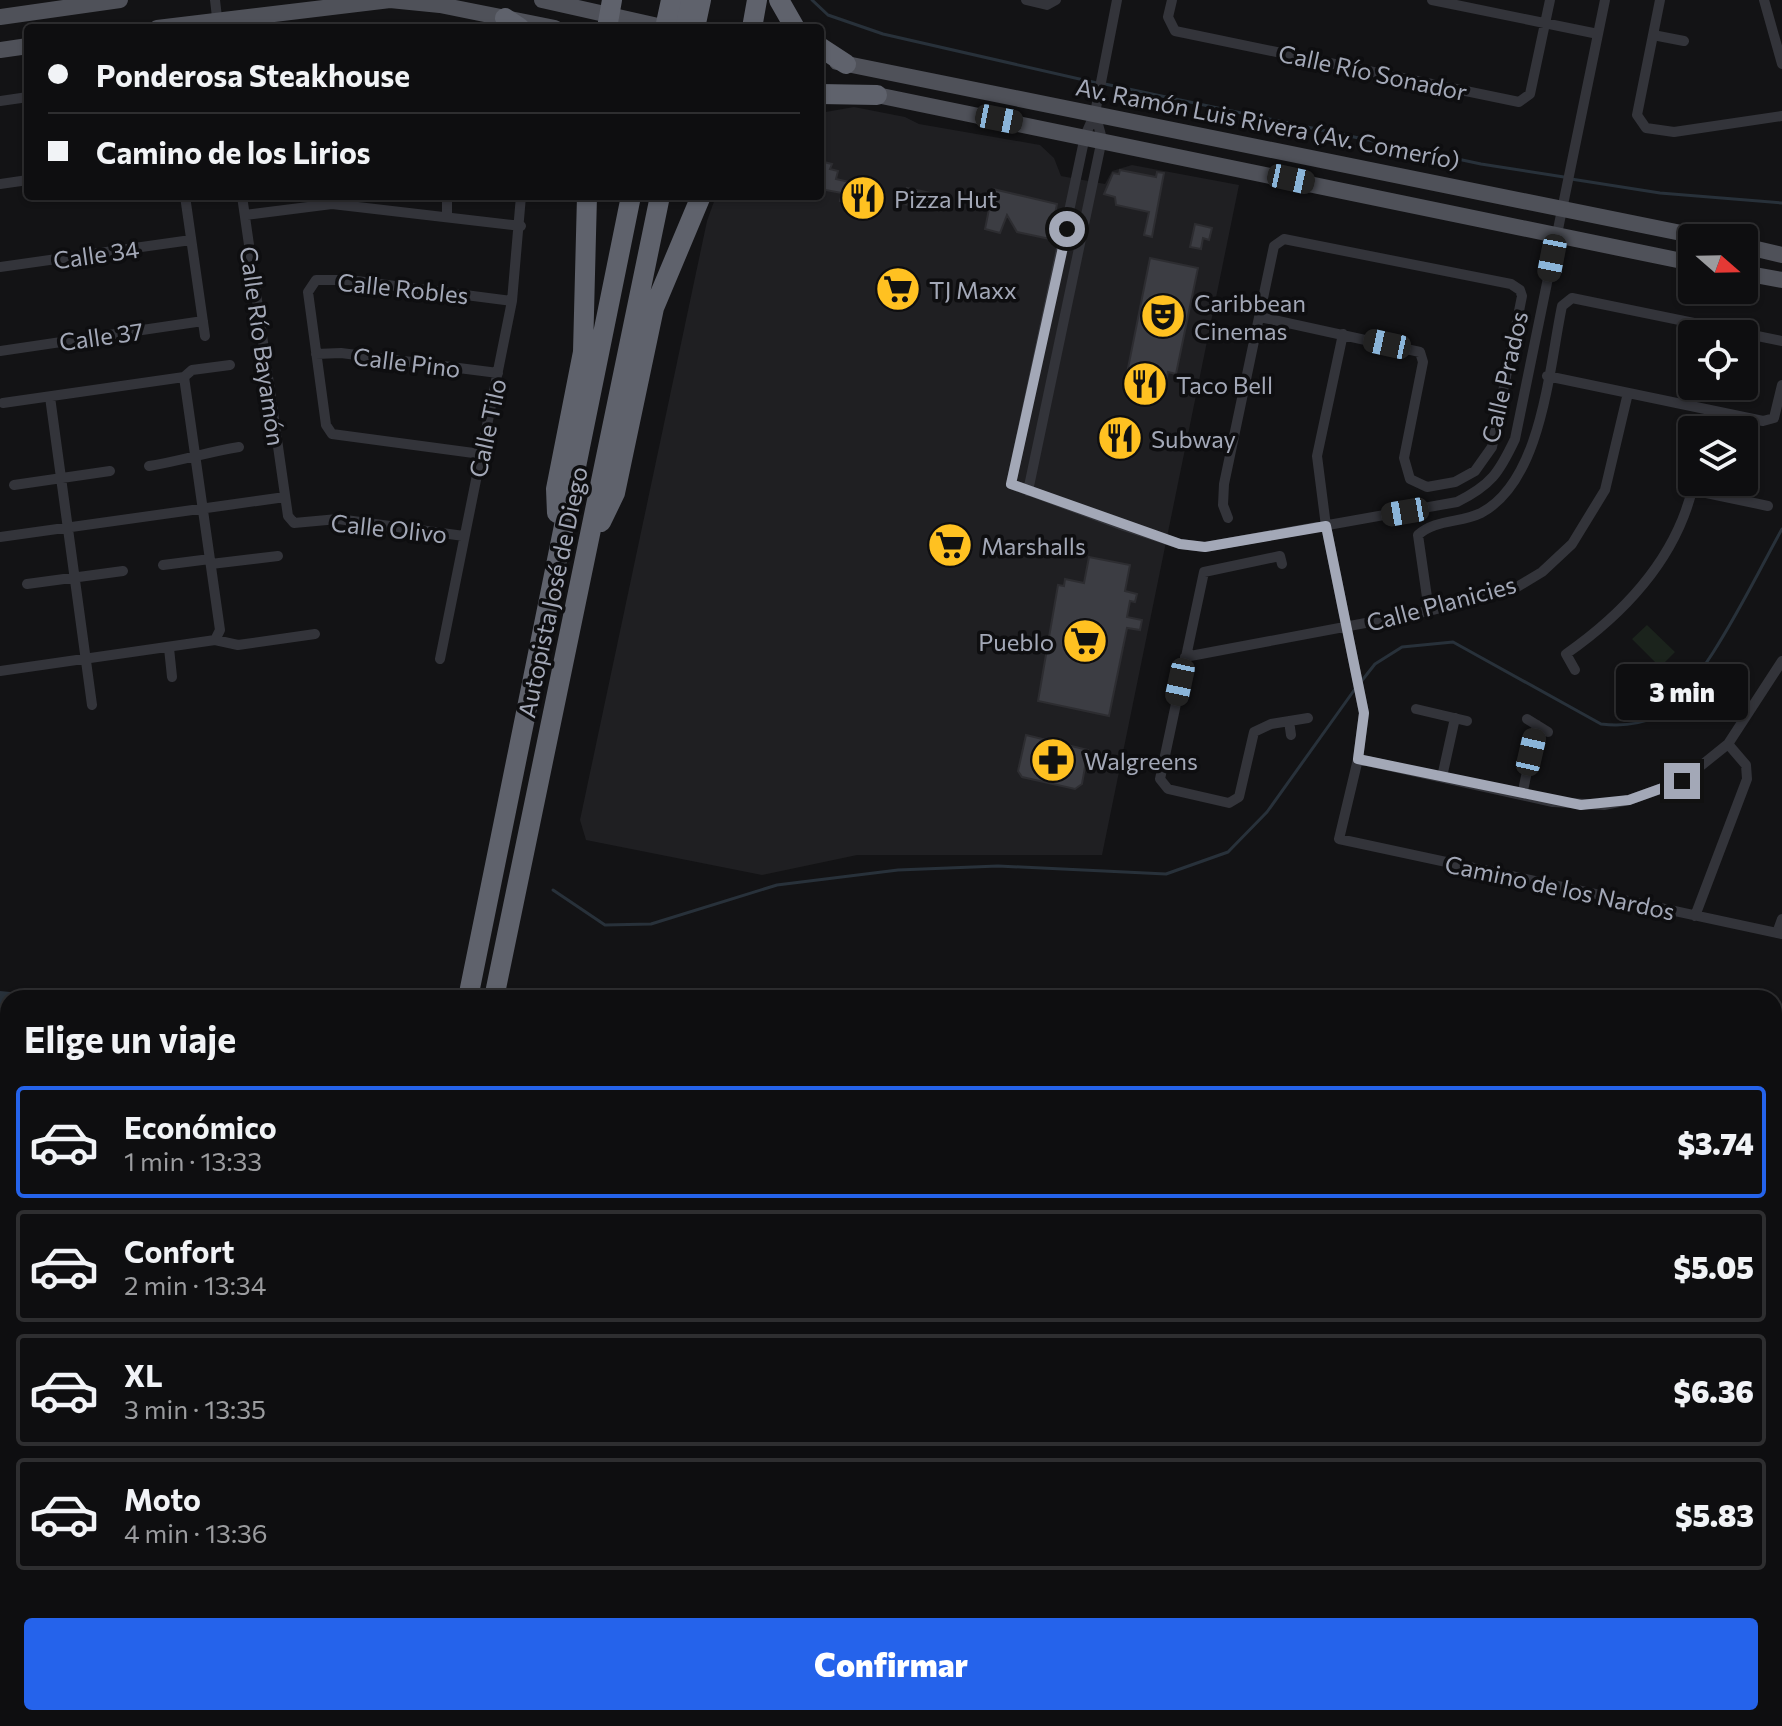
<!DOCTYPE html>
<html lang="es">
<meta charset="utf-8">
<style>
:root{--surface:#0e0e10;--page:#171719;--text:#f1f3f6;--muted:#9b9c9f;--line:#2e2e30;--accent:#2563eb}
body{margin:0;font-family:Commissioner,sans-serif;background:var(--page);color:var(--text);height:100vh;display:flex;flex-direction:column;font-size:30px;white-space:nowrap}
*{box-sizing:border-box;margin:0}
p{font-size:26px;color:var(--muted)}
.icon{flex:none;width:44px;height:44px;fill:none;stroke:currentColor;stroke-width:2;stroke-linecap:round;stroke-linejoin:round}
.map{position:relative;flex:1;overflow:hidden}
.panel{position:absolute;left:0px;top:990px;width:1782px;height:736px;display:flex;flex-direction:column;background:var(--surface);border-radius:24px 24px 0 0;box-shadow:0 2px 6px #0004,0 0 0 2px var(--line)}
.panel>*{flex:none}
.top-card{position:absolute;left:24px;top:24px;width:800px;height:176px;border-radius:8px;box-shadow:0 2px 6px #0004,0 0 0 2px var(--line);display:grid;align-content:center;height:176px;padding:0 24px;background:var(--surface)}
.needle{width:52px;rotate:110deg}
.buttons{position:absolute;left:1678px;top:224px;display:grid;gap:16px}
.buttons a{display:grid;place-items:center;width:80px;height:80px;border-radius:8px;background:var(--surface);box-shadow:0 2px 6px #0004,0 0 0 2px var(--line);font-size:40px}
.end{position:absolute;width:36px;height:36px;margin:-18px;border:10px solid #a3a8b7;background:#111;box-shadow:0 0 0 4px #111}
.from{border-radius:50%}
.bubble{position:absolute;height:56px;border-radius:8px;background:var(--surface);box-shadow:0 2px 6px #0004,0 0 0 2px var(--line);font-size:26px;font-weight:800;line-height:56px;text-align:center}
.car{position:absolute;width:24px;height:48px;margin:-24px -12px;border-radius:10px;box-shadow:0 0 6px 2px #0007;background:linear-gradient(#222 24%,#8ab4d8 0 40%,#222 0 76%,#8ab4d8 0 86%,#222 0)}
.top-card b{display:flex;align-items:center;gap:28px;height:76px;font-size:30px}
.top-card b+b{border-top:2px solid var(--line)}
.top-card i{width:20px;height:20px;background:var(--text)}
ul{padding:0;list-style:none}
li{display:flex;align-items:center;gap:24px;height:112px;margin:0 16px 12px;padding:0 8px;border:4px solid var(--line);border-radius:8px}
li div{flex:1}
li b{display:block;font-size:30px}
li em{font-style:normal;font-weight:800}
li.active{border-color:var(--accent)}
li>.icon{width:72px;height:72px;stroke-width:1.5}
h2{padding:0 24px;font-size:36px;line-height:96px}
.action{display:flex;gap:16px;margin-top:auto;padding:16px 24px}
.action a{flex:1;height:92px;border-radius:8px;background:var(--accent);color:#fff;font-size:32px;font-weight:800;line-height:92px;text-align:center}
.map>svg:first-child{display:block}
.built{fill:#1f1f22}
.green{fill:#1b231c}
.water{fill:#28313a}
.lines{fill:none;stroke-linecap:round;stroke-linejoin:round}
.stream{stroke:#28313a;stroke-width:3}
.building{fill:#3c3d43;stroke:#2d2d31;stroke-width:2}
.street{stroke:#33343a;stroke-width:10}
.primary{stroke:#4f5159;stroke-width:16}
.highway{stroke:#5f626c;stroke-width:20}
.highway-bridge{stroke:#5f626c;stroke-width:20}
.route{stroke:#a3a8b7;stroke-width:10}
.labels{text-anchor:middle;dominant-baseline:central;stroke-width:7;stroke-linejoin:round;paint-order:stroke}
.street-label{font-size:24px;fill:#a3a8b7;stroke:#0e0e10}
.poi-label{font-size:24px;fill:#a3a8b7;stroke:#0e0e10;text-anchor:start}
</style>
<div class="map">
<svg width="1782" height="1726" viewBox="0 0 1782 1726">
<rect width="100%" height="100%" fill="#131315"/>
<path class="built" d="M854 107 905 117 919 124 1040 145 1054 158 1061 176 1105 184 1112 171 1132 165 1239 185 1102 855H857L762 875 586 840 580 820 707 221 716 196H820V113Z
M1774 1698 1782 1699V1726H400L402 1718H1774Z"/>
<path class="green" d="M1647 625 1675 652 1660 667 1632 639Z
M0 1056H8V1238L0 1237Z
M1774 1297 1782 1298V1422L1774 1421Z"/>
<path class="water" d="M0 991 70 998H8V1044L0 1043Z
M1774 1200 1782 1202V1285L1774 1284Z
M1774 1453H1782V1528L1774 1527Z"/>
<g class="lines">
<path class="stream" d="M812 0 828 15 883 34 1097 83
M1105 84 1481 164 1564 177
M1571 179 1660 193 1782 203
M1360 683 1375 664 1402 647 1453 642 1601 724C1619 726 1638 725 1655 717 1699 697 1757 573 1782 529
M553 890 605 925 651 924 777 885 898 870 998 866 1166 874 1228 852 1267 812 1355 689"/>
</g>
<path class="building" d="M820 161 832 164 830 169 838 171 836 179 880 189 885 194 882 209 840 201 842 193 820 189Z
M1120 170 1156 177 1157 172 1164 173 1152 237 1144 235 1149 212 1116 205 1115 197 1104 194 1113 173 1119 174Z
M907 188 940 195 937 211 904 204Z
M993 189 1057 204 1050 239 1017 232 1007 215 1000 233 985 229Z
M1195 224 1212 228 1209 240 1203 238 1201 249 1190 247Z
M1150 258 1198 268 1176 374 1168 372 1163 396 1124 388Z
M1089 557 1130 565 1125 591 1137 594 1135 602 1130 601 1127 617 1142 620 1140 630 1127 628 1109 716 1038 701 1058 585 1064 586 1065 579 1084 583Z
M1026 735 1088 750 1082 784 1075 789 1022 777 1018 771Z
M1243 1718H1360L1359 1726H1241Z"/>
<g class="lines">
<path class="street" d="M215 0 218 26
M1026 0 1047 5 1056 0
M1117 0 1095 113 1085 136 1011 484 1124 526 1180 544 1205 547 1457 502C1491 485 1499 473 1515 439L1605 0
M1172 0 1168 17 1175 31 1519 102 1530 94 1550 0
M1432 0 1598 34
M1660 0 1637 115 1646 128 1674 132 1782 116
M1764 0 1782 64
M1653 35 1684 41
M0 101 28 97
M0 184 28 180
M185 196 205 336
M242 196 288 516 294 523 338 519 464 536
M245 215 332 204 521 226
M447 217V196
M0 267 191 240
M1343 334 1317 456 1326 526 1364 713 1358 759 1339 839 1782 934
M0 351 203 321
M316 354 341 353 498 373
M1547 376 1763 421 1774 418 1782 385
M184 377 220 630 215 640
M184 377 192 370 230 365
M50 397 92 705
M3 403 184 377
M1704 430 1709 410
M481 454 332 434 326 425 308 292 316 280H349L512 301
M149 466C181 461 207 452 239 447
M14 485 110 471
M1692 490 1768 506
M1028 491 1102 139 1095 113
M1228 518 1223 505 1224 484 1274 246 1284 239 1511 284 1520 290 1522 296 1492 447 1475 471 1455 482 1427 487 1410 479 1404 458 1423 362 1420 352 1260 317
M0 537 285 497
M211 564 278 556
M1282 564 1280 556 1204 572 1160 779 1168 789 1229 803 1239 797 1254 732 1271 724 1308 718
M163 565 210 559
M27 584 123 571
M1429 611 1418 535C1435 519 1461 523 1481 513 1542 481 1549 368 1562 306L1572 298 1782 341
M169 648 172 677
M1185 657 1429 611 1512 590 1542 572 1572 544 1605 490 1628 393
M440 659 512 301 521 196
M1575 670 1566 654C1626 612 1678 557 1694 482
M0 671 215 640 238 645 315 634
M1416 709 1467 721
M1527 719 1548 732
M1289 721 1291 735
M1358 759 1553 802 1604 805 1629 800 1682 781 1728 744 1782 661
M1442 777 1455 718
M1522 795 1537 725
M1695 916 1747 779 1746 765 1728 744
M1777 933 1782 919
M747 1718V1726"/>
<path class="primary" d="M542 0 667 28
M0 17 120 0
M157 28 390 0 440 5 555 28
M0 50 28 46
M837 62 1706 238
M867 93 1692 263
M1744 246 1782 255
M1744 273 1782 280"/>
<path class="highway" d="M779 0 795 28
M505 18 520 28
M607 28 612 0
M675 28 681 0
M695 28 701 0
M752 28 757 0
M820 47 846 64
M820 94 877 95
M557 513 556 489 583 352 587 196
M601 522 615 493 654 308 701 196
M468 998 631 196
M494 998 660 196
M319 1726 320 1718
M344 1726 346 1718"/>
<path class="highway-bridge" d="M665 28 671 0"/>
</g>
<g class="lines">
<path class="route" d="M1067 229 1011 484 1180 544 1205 547 1326 526 1364 713 1358 759 1581 805 1629 800 1682 781"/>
</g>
<defs>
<g id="restaurant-disc" transform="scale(2.3)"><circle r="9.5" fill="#ffc121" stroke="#0e0e10"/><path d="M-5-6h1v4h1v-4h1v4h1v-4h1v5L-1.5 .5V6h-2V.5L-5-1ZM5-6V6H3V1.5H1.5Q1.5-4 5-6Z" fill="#111"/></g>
<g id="supermarket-disc" transform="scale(2.3)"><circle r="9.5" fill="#ffc121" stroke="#0e0e10"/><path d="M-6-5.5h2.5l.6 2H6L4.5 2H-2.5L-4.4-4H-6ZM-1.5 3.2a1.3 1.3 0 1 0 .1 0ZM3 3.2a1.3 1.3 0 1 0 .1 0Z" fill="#111"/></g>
<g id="theatre-disc" transform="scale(2.3)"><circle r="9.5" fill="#ffc121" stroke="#0e0e10"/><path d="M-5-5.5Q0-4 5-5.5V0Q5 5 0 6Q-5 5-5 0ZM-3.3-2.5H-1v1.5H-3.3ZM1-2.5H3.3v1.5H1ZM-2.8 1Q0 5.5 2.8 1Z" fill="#111"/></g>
<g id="pharmacy-disc" transform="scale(2.3)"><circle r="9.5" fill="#ffc121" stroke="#0e0e10"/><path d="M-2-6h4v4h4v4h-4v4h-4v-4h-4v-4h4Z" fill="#111"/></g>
</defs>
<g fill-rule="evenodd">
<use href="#restaurant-disc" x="863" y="198"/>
<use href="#supermarket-disc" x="898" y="289"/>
<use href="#theatre-disc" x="1163" y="316"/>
<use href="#restaurant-disc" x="1145" y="384"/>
<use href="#restaurant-disc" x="1120" y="438"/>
<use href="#supermarket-disc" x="950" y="545"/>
<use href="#supermarket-disc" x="1085" y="641"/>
<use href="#pharmacy-disc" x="1053" y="760"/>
</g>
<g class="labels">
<g class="street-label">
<text transform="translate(1373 72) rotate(12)">Calle Río Sonador</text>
<text transform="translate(1268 123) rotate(11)">Av. Ramón Luis Rivera (Av. Comerío)</text>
<text transform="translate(96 254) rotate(-8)">Calle 34</text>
<text transform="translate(403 288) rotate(6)">Calle Robles</text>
<text transform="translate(101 336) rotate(-8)">Calle 37</text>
<text transform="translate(263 346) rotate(82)">Calle Río Bayamón</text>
<text transform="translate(407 362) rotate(7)">Calle Pino</text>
<text transform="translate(1504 377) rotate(-77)">Calle Prados</text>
<text transform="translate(487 428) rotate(-78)">Calle Tilo</text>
<text transform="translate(389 528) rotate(6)">Calle Olivo</text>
<text transform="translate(552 592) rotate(-78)">Autopista José de Diego</text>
<text transform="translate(1441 603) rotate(-15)">Calle Planicies</text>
<text transform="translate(1560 887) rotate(12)">Camino de los Nardos</text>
</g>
<g class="poi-label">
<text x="894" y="198">Pizza Hut</text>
<text x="929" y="289">TJ Maxx</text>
<text x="1194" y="302">Caribbean<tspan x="1194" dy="28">Cinemas</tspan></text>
<text x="1176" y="384">Taco Bell</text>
<text x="1151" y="438">Subway</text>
<text x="981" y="545">Marshalls</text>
<text x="1054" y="641" text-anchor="end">Pueblo</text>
<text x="1084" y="760">Walgreens</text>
</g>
</g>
</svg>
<div class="buttons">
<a><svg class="needle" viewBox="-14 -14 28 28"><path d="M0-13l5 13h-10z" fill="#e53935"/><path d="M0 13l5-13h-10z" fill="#9b9c9f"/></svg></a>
<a><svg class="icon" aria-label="locate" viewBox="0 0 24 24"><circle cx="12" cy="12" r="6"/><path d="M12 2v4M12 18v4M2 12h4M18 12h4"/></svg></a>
<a><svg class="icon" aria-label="layers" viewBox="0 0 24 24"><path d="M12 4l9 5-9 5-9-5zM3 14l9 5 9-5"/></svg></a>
</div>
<i class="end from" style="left:1067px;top:229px"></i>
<i class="end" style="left:1682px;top:781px"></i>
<div class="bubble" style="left:1616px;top:664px;width:132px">3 min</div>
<i class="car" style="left:999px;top:119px;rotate:101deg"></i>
<i class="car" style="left:1291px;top:179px;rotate:102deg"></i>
<i class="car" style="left:1552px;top:258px;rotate:191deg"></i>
<i class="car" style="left:1387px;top:344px;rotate:282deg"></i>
<i class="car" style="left:1405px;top:512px;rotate:260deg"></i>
<i class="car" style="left:1180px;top:682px;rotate:192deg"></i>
<i class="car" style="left:1531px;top:752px;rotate:13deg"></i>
<div class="top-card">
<b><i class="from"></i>Ponderosa Steakhouse</b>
<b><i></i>Camino de los Lirios</b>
</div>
<section class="panel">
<h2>Elige un viaje</h2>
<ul>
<li class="active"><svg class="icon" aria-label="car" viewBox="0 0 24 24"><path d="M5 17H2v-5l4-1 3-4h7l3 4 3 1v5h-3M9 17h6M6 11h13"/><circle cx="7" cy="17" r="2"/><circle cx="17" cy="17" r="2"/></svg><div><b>Económico</b><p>1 min · 13:33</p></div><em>$3.74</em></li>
<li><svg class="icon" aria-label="car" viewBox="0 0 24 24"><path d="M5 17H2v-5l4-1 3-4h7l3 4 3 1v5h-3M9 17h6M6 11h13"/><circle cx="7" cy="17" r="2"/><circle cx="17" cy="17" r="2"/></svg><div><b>Confort</b><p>2 min · 13:34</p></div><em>$5.05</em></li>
<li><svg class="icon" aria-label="car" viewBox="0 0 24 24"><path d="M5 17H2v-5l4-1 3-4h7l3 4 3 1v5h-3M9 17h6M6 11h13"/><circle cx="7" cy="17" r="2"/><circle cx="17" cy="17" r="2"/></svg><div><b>XL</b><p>3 min · 13:35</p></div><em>$6.36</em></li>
<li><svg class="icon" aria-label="car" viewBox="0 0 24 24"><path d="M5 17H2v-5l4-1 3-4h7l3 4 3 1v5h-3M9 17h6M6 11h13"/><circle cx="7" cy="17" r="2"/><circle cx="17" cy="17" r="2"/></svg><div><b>Moto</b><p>4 min · 13:36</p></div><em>$5.83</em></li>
</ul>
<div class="action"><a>Confirmar</a></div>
</section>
</div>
